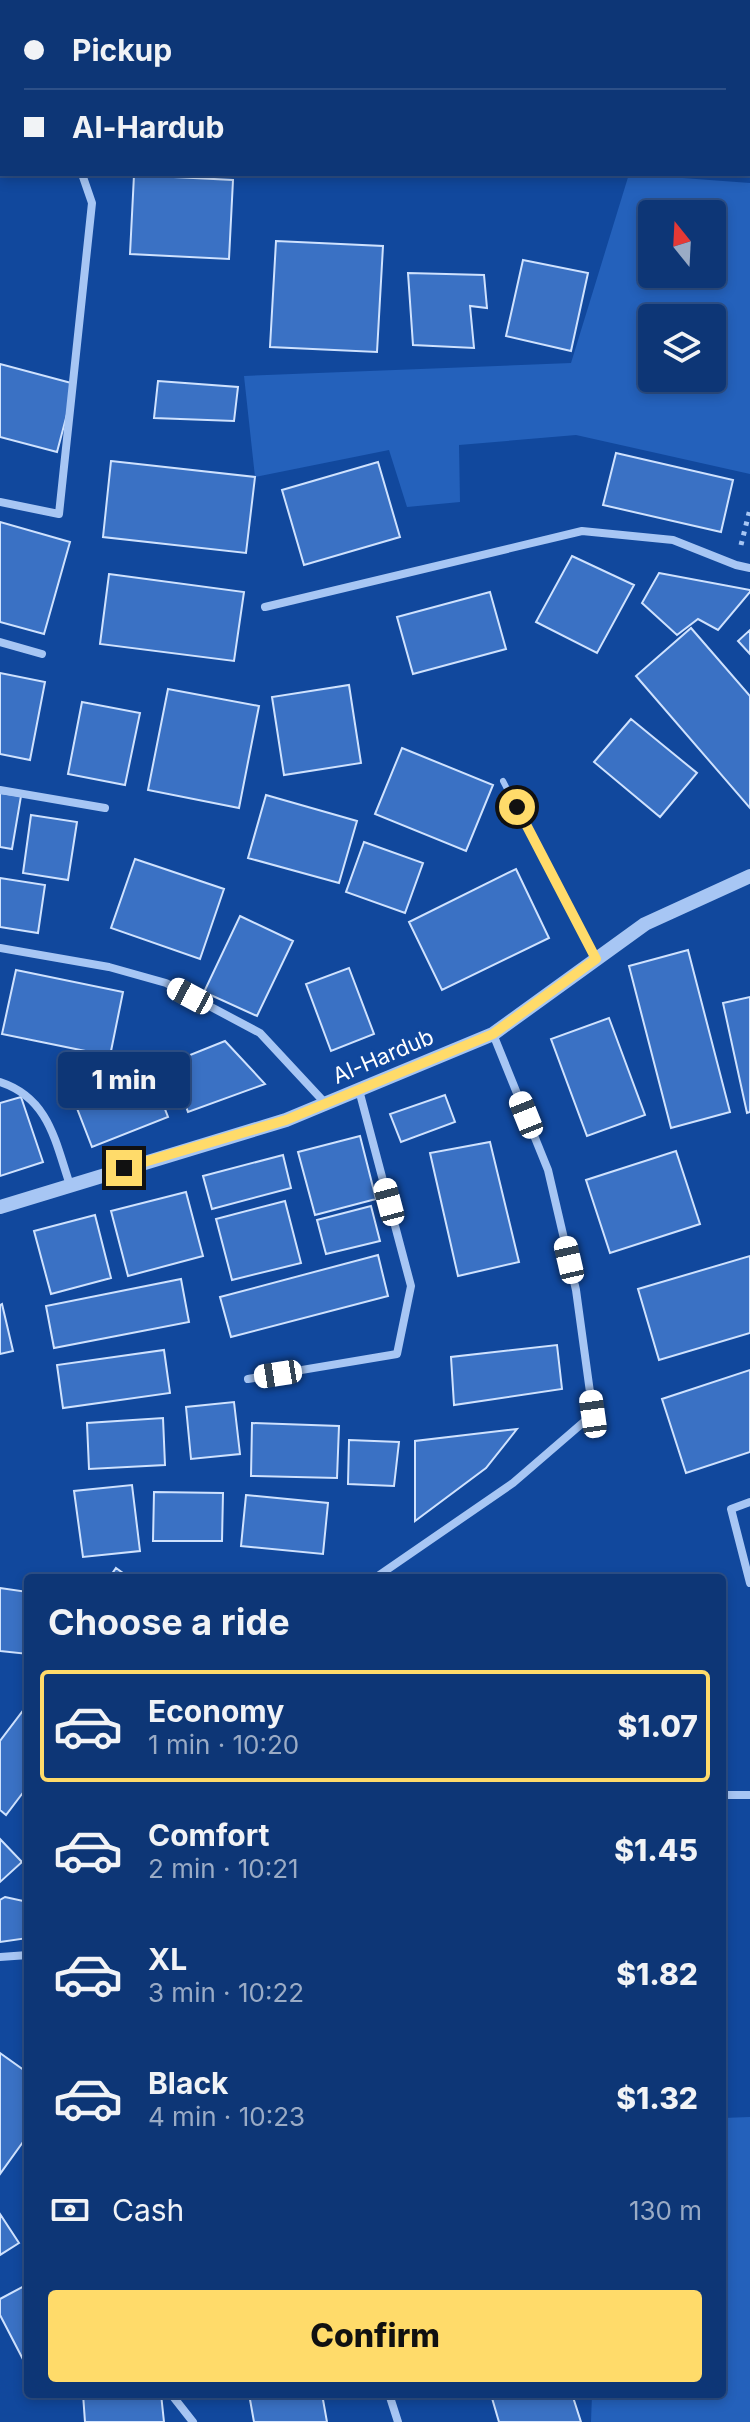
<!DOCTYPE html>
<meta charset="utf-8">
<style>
:root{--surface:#0d3676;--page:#1b417e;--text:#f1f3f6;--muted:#9aabc5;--line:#2d5088;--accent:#ffdb6a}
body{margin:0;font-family:Inter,sans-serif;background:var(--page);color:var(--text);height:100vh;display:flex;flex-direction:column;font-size:30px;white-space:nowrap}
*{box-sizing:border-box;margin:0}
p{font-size:26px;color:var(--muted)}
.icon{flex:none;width:44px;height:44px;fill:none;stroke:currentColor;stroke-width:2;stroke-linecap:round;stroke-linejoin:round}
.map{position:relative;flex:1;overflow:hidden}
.side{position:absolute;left:24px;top:1574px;width:702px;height:824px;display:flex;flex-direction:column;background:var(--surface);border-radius:8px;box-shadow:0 4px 12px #0003,0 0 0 2px var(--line)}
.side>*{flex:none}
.banner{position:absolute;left:0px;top:0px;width:750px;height:176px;box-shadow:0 4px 12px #0003,0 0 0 2px var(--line);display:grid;align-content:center;height:176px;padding:0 24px;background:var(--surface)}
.needle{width:52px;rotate:342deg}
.fabs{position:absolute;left:638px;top:200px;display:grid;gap:16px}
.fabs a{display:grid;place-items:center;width:88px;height:88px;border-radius:8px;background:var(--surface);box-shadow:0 4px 12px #0003,0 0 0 2px var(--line);font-size:40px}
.end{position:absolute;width:36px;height:36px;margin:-18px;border:10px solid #ffdb6a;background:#111;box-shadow:0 0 0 4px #111}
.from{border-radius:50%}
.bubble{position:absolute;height:56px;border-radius:8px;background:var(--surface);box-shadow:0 4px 12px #0003,0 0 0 2px var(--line);font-size:26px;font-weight:800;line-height:56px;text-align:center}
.car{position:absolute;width:24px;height:48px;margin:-24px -12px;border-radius:10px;box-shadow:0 0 6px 2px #0007;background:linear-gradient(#fff 24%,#345 0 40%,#fff 0 76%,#345 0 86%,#fff 0)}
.banner b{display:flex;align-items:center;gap:28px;height:76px;font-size:30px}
.banner b+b{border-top:2px solid var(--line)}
.banner i{width:20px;height:20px;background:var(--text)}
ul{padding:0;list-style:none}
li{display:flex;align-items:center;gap:24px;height:112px;margin:0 16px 12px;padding:0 8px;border:4px solid transparent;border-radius:8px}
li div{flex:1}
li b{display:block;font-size:30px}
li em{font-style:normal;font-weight:800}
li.selected{border-color:var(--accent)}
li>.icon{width:72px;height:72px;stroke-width:1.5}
h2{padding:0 24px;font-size:36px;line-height:96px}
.pay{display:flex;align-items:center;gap:20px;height:88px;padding:0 24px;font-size:30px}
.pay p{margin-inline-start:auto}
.primary-button{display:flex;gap:16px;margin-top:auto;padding:16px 24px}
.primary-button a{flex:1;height:92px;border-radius:8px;background:var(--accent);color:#111;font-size:32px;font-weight:800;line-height:92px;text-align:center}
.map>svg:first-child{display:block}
.green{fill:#2461bb;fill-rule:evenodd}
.building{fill:#3a71c4;stroke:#cfe2fe;stroke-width:2}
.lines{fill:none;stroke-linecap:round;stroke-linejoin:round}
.path{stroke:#a7c6f4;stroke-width:5;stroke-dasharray:4 6;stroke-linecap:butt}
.service{stroke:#a7c6f4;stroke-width:6}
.minor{stroke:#a7c6f4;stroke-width:8}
.tertiary{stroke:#a7c6f4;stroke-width:14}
.route{stroke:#ffdb6a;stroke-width:10}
.labels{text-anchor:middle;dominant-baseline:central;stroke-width:6;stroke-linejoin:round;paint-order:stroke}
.street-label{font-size:22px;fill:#fff;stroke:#11489d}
</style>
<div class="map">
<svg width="750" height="2422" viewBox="0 0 750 2422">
<rect width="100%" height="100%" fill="#11489d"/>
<path class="green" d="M629 174 750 183V474L576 435 459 445 460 502 407 507 389 450 255 477 244 376 571 363ZM652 214H712V274H652ZM652 318H712V378H652Z
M750 2117V2422H591L592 2394H722V2118Z"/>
<path class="building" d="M0 0 19 2H2L0 126Z
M100 0H181L100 2Z
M327 0H405L414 1 326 2Z
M134 175 233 180 229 259 130 254Z
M276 241 383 246 377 352 270 347Z
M523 260 588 273 571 351 506 336Z
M408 273 484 275 487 308 470 306 474 348 413 345Z
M0 364 75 384 57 452 0 437Z
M158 381 238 387 234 421 154 418Z
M616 453 733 480 721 532 603 505Z
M111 461 255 477 246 553 103 537Z
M378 462 400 537 304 565 282 490Z
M0 522 70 542 44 634 0 622Z
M572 556 634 585 597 653 536 622Z
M659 573 750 590V592L718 630 698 619 677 635 642 603Z
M109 574 244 592 234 661 100 644Z
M490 592 506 649 413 674 397 617Z
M691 628 750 696V808L636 676Z
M750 630V654L738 641Z
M0 673 45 682 30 760 0 754Z
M349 685 361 763 284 775 272 697Z
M168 689 259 706 239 808 148 790Z
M82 702 140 713 125 785 68 774Z
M631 719 697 773 660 817 594 762Z
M402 748 493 785 466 851 375 814Z
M0 793 21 796 12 849 0 847Z
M266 795 357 821 339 883 248 858Z
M31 815 77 822 68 880 23 873Z
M364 842 423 863 405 913 346 892Z
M135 859 224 889 200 959 111 928Z
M516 869 549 938 442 990 409 922Z
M0 878 45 885 38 933 0 927Z
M240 916 293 941 257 1016 204 992Z
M688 950 730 1112 671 1128 629 966Z
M349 968 374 1034 331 1051 306 984Z
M16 970 123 992 110 1056 2 1034Z
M750 997V1112L747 1113 723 1003Z
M609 1018 645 1115 587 1136 551 1039Z
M225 1041 265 1084 188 1112 170 1063Z
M149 1068 168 1117 92 1147 73 1098Z
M445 1095 455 1122 401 1142 390 1114Z
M21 1097 43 1162 0 1176V1103Z
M360 1136 376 1199 315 1215 298 1152Z
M490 1142 519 1262 458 1276 430 1153Z
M676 1151 700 1224 610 1253 586 1180Z
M283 1155 291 1188 212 1209 203 1176Z
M186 1192 203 1256 128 1276 111 1211Z
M285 1201 301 1263 232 1280 216 1219Z
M371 1206 380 1241 326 1254 317 1220Z
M95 1215 111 1278 51 1294 34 1231Z
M378 1255 388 1296 231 1337 220 1297Z
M750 1256V1333L659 1360 638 1289Z
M181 1279 189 1322 54 1348 46 1306Z
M2 1304 13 1351 0 1354V1305Z
M557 1345 562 1389 454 1405 451 1357Z
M164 1350 170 1393 63 1408 57 1365Z
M750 1370V1452L686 1473 662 1399Z
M234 1402 240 1454 191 1459 186 1407Z
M163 1418 165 1465 89 1469 87 1423Z
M252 1423 339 1426 337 1478 251 1476Z
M517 1429 486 1468 415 1521V1441Z
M349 1440 399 1442 394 1486 348 1484Z
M132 1485 140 1551 83 1557 74 1491Z
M154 1492 223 1493 222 1541H153Z
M246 1495 328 1503 323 1554 241 1546Z
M116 1568 130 1578H109Z
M0 1588 28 1592V1654L0 1651Z
M28 1704V1786L6 1815 0 1810V1741Z
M0 1839 22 1862 0 1882Z
M5 1897 28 1902V1938L0 1942V1900Z
M0 2053 28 2073V2135L0 2174Z
M0 2214 19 2243 0 2255Z
M28 2284V2369L0 2315V2299Z
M83 2394H161L164 2422H85Z
M249 2394H322L327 2422H254Z
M503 2394H572L581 2422H499L492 2398Z"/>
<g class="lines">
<path class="path" d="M741 545 750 509"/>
<path class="service" d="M503 781 596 959"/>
<path class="minor" d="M451 0V2
M80 2V0
M748 172H750
M721 174H728
M0 502 59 514 92 203 82 174
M265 607 582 531 673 540 736 565 750 568
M0 642 42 654
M0 790 105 808
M0 948 109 967 166 983 260 1033 326 1104
M0 1082C49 1098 55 1141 70 1185
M248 1379 397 1354 411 1286 359 1090
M750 1502 731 1509 750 1583
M375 1578 513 1483 593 1414 576 1290 548 1170 493 1034
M722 1795H750
M0 1957 28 1955
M171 2394 193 2422
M389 2394 398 2422"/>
<path class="tertiary" d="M0 1207 286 1120 493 1034 645 924 750 876"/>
</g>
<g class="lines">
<path class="route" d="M124 1168 286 1120 493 1034 596 959 517 807"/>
</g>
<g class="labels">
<g class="street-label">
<text transform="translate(383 1056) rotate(-23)">Al-Hardub</text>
</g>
</g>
</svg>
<div class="fabs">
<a><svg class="needle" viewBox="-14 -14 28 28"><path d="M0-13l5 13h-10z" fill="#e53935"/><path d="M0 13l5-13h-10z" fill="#9aabc5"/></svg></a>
<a><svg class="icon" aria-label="layers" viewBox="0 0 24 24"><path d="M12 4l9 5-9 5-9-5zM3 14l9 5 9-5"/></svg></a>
</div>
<i class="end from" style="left:517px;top:807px"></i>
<i class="end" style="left:124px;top:1168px"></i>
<div class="bubble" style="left:58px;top:1052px;width:132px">1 min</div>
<i class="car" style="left:190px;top:996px;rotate:298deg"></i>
<i class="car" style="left:526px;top:1115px;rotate:338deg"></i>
<i class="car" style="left:389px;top:1202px;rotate:345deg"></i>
<i class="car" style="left:569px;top:1260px;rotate:347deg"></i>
<i class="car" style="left:278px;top:1374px;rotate:261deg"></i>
<i class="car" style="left:593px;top:1414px;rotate:352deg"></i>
<div class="banner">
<b><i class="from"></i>Pickup</b>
<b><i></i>Al-Hardub</b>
</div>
<section class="side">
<h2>Choose a ride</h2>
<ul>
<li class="selected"><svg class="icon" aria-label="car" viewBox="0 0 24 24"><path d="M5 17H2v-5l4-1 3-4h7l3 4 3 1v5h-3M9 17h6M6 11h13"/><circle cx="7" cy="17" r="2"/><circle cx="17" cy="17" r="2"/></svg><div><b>Economy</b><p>1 min · 10:20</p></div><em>$1.07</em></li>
<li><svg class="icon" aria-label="car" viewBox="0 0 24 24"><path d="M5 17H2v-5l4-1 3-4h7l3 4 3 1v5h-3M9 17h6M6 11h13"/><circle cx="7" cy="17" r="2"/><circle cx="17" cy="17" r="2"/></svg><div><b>Comfort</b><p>2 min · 10:21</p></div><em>$1.45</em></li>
<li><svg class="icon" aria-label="car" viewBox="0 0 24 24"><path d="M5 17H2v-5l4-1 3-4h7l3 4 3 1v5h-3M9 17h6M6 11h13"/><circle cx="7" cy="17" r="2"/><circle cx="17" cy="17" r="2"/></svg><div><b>XL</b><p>3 min · 10:22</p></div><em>$1.82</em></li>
<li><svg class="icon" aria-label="car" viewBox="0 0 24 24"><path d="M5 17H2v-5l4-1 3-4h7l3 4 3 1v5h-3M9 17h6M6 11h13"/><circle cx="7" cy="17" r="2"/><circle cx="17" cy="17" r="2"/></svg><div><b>Black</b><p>4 min · 10:23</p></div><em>$1.32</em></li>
</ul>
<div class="pay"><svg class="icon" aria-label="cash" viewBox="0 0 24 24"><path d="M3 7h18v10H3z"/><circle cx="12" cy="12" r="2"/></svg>Cash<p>130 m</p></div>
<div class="primary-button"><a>Confirm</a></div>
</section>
</div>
